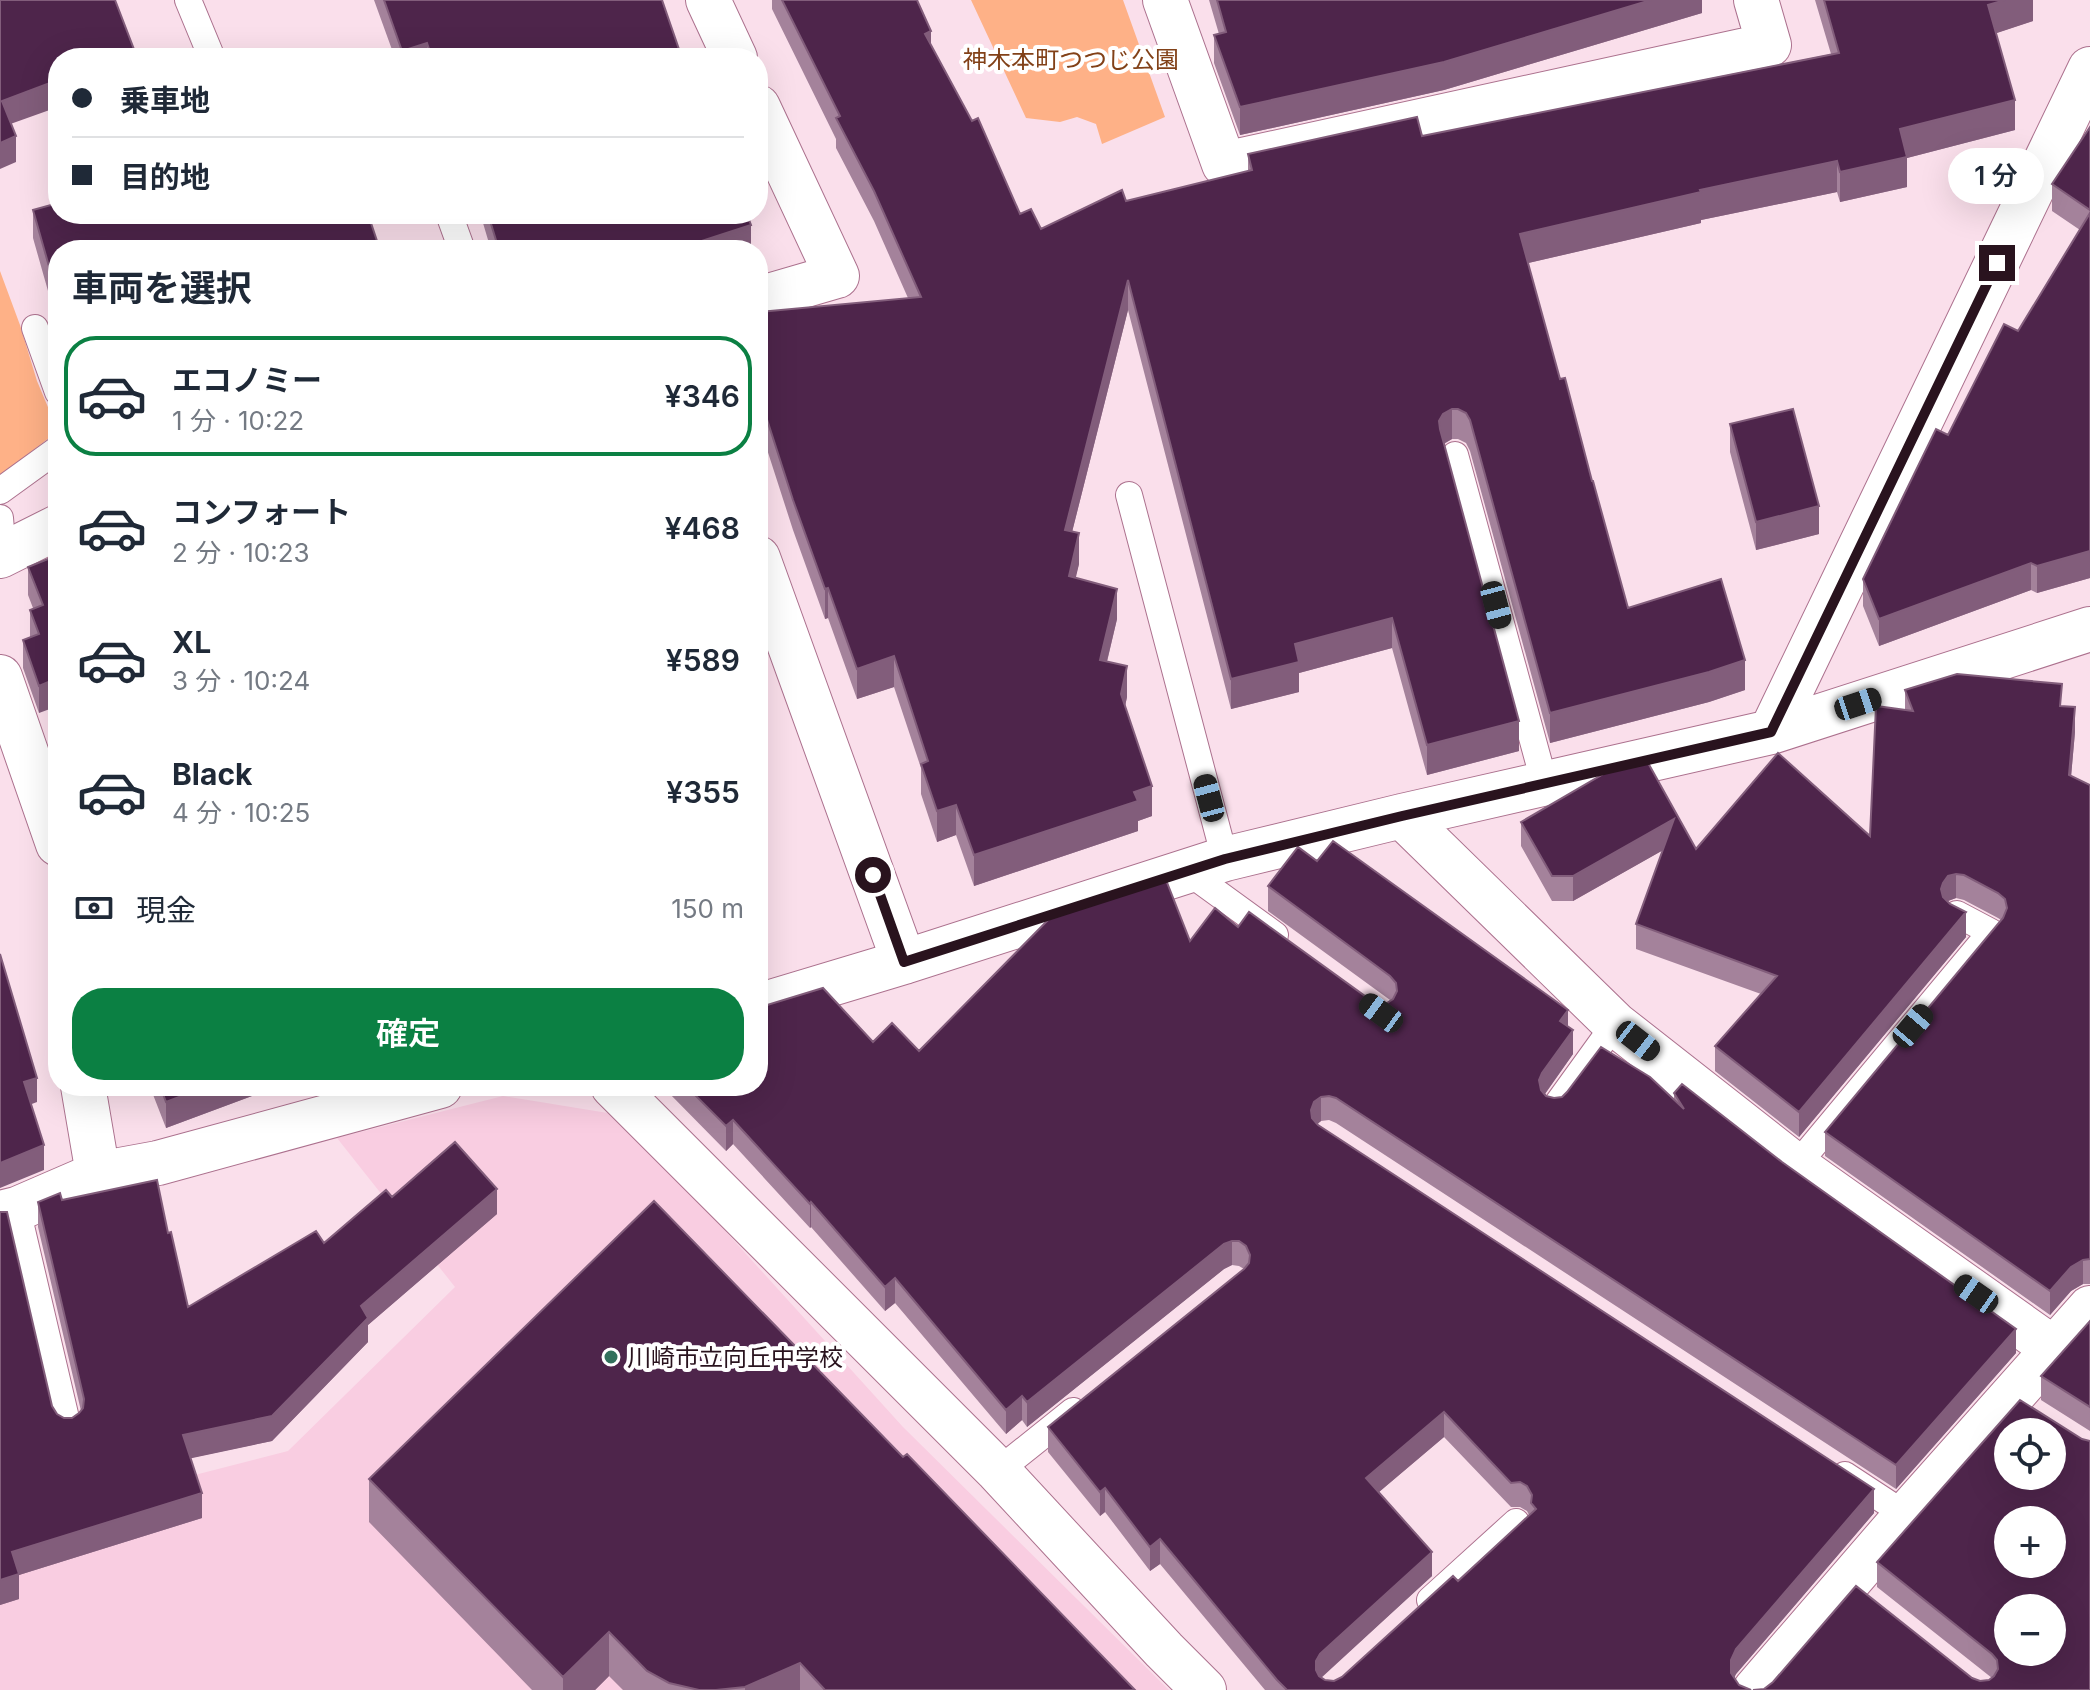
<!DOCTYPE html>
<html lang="ja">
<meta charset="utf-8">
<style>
:root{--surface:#fff;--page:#f6f6f7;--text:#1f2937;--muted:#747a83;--line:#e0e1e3;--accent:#0b8043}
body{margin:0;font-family:Inter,"Noto Sans JP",sans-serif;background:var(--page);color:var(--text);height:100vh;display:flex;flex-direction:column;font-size:30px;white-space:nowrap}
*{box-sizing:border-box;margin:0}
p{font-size:26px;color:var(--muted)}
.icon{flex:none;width:44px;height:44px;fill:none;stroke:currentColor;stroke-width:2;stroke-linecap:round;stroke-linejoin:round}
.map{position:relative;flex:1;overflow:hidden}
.sheet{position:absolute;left:48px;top:240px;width:720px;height:856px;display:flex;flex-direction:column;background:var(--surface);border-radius:32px;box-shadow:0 8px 32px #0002}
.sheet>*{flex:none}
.banner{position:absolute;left:48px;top:48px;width:720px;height:176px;border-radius:32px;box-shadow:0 8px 32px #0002;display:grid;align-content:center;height:176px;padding:0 24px;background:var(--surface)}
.buttons{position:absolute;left:1994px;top:1418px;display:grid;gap:16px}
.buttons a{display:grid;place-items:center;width:72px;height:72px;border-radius:50%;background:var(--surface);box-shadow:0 8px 32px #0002;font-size:40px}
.end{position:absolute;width:36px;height:36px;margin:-18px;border:10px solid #29131e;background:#fff;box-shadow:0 0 0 4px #fff}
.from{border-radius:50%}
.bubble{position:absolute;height:56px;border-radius:28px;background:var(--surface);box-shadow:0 8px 32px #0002;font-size:26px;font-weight:600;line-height:56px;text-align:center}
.car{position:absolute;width:24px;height:48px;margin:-24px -12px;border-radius:10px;box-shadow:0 0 6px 2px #0007;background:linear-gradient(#222 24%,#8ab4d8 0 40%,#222 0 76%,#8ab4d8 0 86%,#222 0)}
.banner b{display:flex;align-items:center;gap:28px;height:76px;font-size:30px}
.banner b+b{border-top:2px solid var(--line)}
.banner i{width:20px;height:20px;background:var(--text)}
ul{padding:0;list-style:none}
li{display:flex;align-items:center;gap:24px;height:120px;margin:0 16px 12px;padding:0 8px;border:4px solid transparent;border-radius:32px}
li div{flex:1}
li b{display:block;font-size:30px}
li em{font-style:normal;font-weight:600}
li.active{border-color:var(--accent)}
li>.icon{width:72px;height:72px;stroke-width:1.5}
h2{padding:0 24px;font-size:36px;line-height:96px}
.pay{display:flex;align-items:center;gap:20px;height:88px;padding:0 24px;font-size:30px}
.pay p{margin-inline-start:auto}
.button{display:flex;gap:16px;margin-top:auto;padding:16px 24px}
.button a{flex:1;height:92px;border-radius:32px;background:var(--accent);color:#fff;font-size:32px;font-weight:600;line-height:92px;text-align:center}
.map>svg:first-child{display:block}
.built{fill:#f9cde1}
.green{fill:#feb187}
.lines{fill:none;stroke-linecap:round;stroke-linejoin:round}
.lane-casing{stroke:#ac718e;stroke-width:28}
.street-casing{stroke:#ac718e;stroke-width:46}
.lane{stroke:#fff;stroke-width:26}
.street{stroke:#fff;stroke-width:44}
.wall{fill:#a4829b;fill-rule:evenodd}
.shaded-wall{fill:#825d7b}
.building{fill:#4e254b;stroke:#825d7b;stroke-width:2;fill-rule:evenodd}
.route{stroke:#29131e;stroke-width:10}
.poi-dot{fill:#32705c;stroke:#fff;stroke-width:3}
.labels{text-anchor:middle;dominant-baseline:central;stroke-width:8;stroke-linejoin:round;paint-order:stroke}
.park-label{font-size:24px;fill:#824118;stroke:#fff}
.poi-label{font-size:24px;fill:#29131e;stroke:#fff;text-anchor:start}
</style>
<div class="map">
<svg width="2090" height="1690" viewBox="0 0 2090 1690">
<rect width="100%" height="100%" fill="#fadfeb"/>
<path class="built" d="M503 1096 620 1115 903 1427 1169 1690H0V1525L288 1451 455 1287 337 1138Z"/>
<path class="green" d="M971 0H1123L1165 117 1102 144 1096 124 1077 117 1060 122 1026 118Z
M0 271 20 325 37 381 58 431 0 476Z"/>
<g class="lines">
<g class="lane-casing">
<path id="lane" d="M188 0 212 58
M449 214 462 250
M35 328 58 392
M1455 455 1545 785
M0 491 58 449
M1129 495 1225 859
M0 518 3 554
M1187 871 1275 935
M1555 1107 1615 1024
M1796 1166 1991 932 1957 914
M17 1209 68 1427
M998 1471 1073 1411
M1845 1475 1906 1515
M1430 1600 1516 1522"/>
</g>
<g class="street-casing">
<path id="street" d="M708 0 735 58
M1165 0 1224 164 1769 45 1756 0
M758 107 837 276 758 299
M0 556 58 527
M758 558 904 962
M0 677 58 844
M1771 732 2090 69
M1402 816 1615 1024 1796 1166 2054 1349
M758 1006 904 962 1225 859 1402 816 1771 732 2090 629
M83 1086 98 1174
M613 1086 998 1471 1164 1650 1204 1690
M0 1213 17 1209 98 1174 158 1163 440 1086
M1755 1690 1906 1515 2090 1308"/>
</g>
<use href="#lane" class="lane"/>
<use href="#street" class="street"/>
</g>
<path class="wall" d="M374 0H662L682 58H395Z
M772 0H917L931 46 1020 214 1041 229 1126 201 1248 171V154L1422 136 1831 54 1815 0H2033V21L1996 33 2015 130 1907 158V187L1840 202 1837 192 1701 220V223L1528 263 1560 379 1592 481 1628 608 1745 690 1709 702 1550 743 1470 451 1466 443 1458 439H1452L1444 444 1519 751 1427 775 1392 648 1299 673V692L1231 709 1128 310 1072 532 1079 564 1075 578 1117 619 1107 662 1127 697 1125 706 1152 816 1138 821V831L974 886 956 835 937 842 921 794V768L894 687 857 699 828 618 825 619 793 530 763 437 758 387V312L908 298 874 221 836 148V139L772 9Z
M1209 0H1702V13L1444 90 1240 135 1214 63V35L1219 34Z
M2090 127V578L2037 593 2031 590 1879 646 1863 606V579L1948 435 2018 331 2080 230 2052 211V184Z
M33 210 58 250V315L55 305H52L33 238Z
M476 214H747L751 250H491L483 223 479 224Z
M1730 424 1819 534 1756 550 1730 452Z
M58 555 39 713 23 668V640L30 637V610L33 608 28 595V567Z
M1905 690 2062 707 2075 732 2071 776 2090 785V1284H2083L2071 1291 2050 1315 1825 1156V1132L2001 920 1998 918 1964 900 1956 898 1948 901 1966 937 1799 1137 1715 1071V1046L1761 994 1636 949V924L1663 850 1573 901H1552L1521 846V822L1696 849 1870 836 1905 710Z
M55 842H58V876L55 869Z
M1317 861 1568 1026 1573 1054 1545 1094 1546 1096 1554 1098 1674 1100V1093L2016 1353 1896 1489 1336 1123 1329 1120 1321 1121 1317 1124 1874 1513 1736 1674 1734 1677 1739 1685 1751 1690H1265L1160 1564 1150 1571 1105 1512 1100 1516 1048 1452V1427L1244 1269 1239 1266 1232 1265 1224 1269 1027 1427 1022 1420 1006 1434 895 1303 885 1311 811 1227 810 1228 733 1144 726 1151 666 1090V1086H758L873 1042 919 1051 1190 941 1238 927 1372 1001 1379 1004 1387 1003 1390 1000 1268 911V886ZM1444 1437 1511 1507H1520L1527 1511 1529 1515 1458 1581 1342 1677 1334 1681 1325 1680 1321 1677 1432 1576 1379 1492Z
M138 1086H279L166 1128 152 1092 142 1096Z
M392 1197 497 1214 368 1325V1342L272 1441 190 1458 202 1518 19 1575V1599L0 1605V1212L52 1406 57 1414 64 1418H72L81 1411 38 1227V1202L62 1200 168 1233 188 1307 324 1243Z
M2090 1321V1431L2041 1400V1376Z
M2082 1439 2090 1690H1753L1972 1678 1980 1681 1989 1680 1992 1678 1877 1587V1562Z
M903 1457 1135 1690H623L609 1676 595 1690H532L369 1522V1479Z"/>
<path class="shaded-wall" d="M1651 0H1702V13L1444 90 1240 135V107Z
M2005 0H2033V21L1988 36V5Z
M931 31V61L925 34Z
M427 43V58H402V51Z
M135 52V58H120Z
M58 80V107L2 127V101Z
M2015 100V130L1907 158V187L1840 202V172L1900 129Z
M16 136V162L0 169V143Z
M1837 161V192L1701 220V223L1520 265V234L1700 190Z
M479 214H483V223L479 224Z
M751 225V250H674Z
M52 277H55V305H52Z
M1128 280V310L1065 560V530Z
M1452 409V439L1443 444 1439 452V421L1443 414Z
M1819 506V534L1756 550V522Z
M1079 533V564L1069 607V576Z
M2090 551V578L2037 593V566Z
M2031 563V590L1879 646V619Z
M828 588V618L825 619V589Z
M1117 589V619L1100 690V660Z
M1392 618V648L1299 673V692L1231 709V679L1295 644Z
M894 656V687L857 699V669Z
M1745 660V690L1709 702 1550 743V713Z
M1127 666V697L1121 725V694Z
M58 678V706L39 713V686Z
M2075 707V732L2069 800V775Z
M1519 721V751L1427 775V745Z
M1152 786V816L1138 821V831L974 886V855Z
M956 805V835L937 842V811Z
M1674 819V844L1573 901V876Z
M1956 874V898L1948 901 1943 907 1941 889 1943 883 1948 876Z
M1966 912V937L1799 1137V1112Z
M1568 1010V1034L1560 1021Z
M1573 1030V1054L1542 1098 1539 1080 1542 1073Z
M37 1078V1102L24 1107V1082Z
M142 1086H152V1092L142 1096Z
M208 1086H279L166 1128V1102Z
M1321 1097V1121L1314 1127 1311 1110 1314 1102Z
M733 1120V1144L726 1151V1126Z
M44 1145V1170L0 1188V1163Z
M497 1189V1214L368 1325V1342L272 1441 183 1460V1435L361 1306Z
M811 1202V1227L810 1228V1204Z
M1232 1241V1265L1224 1269 1027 1427V1402L1224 1244Z
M2083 1260V1284L2071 1291 2050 1315V1291L2071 1267Z
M895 1278V1303L885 1311V1287Z
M2016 1329V1353L1896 1489V1465Z
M1022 1396V1420L1006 1434V1410Z
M1444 1412V1437L1366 1503V1478Z
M1105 1488V1512L1100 1516V1492Z
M1874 1489V1513L1736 1674 1731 1685V1660L1736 1649Z
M202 1493V1518L19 1575V1599L0 1605V1580L12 1552Z
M1160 1539V1564L1150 1571V1547Z
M1432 1552V1576L1320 1679 1316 1686V1661L1320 1654Z
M609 1632V1676L595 1690H563V1677Z
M800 1663V1690H745V1687Z"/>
<path class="building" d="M0 0H115L135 52 120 58H58V80L2 101 16 136 0 143Z
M384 0H662L682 58H432L427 43 402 51Z
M782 0H917L931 31 925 34 972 121 978 118 1020 214 1031 209 1041 229 1122 190 1126 201 1252 170 1248 154 1417 117 1422 136 1839 53 1824 0H2005L1988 5 2015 100 1900 129 1907 157 1840 172 1837 161 1700 190 1701 192 1520 234 1560 379 1565 378 1592 481H1593L1628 608 1721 579 1745 660 1709 672 1550 713 1470 420 1466 413 1458 409H1452L1443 414 1439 421 1440 429 1519 721 1427 745 1392 618 1295 644 1299 662 1231 679 1128 280 1065 530 1079 533 1069 576 1117 589 1100 660 1127 666 1121 694 1152 786 1134 792 1138 801 974 855 956 805 937 811 921 764 928 761 894 656 857 669 828 588 825 589 793 500 763 407 758 357V312L921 297 874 191 836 118 840 116Z
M1217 0H1651L1444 62 1240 107 1214 35 1226 32Z
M2090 127V210L2052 184Z
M58 203V214H368L380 250H58V287L55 277H52L33 210Z
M2090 213V551L2037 566 2031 563 1879 619 1863 579 1936 429 1948 435 2004 324 2018 331Z
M488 214H747L751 225 674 250H499Z
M1793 409 1819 506 1756 522 1730 424Z
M58 555V678L39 686 23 640 39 634 30 610 43 605 28 567Z
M1957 674 2062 684 2060 706 2075 707 2069 775 2090 785V1259L2083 1260 2071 1267 2050 1291 1825 1132 2003 918 2007 908 2005 899 1998 893 1964 875 1956 874 1948 876 1943 883 1941 889 1943 897 1950 904 1966 912 1799 1112 1715 1046 1777 976 1636 924 1674 819 1573 876H1552L1521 822 1612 769 1647 761 1696 849 1778 753 1870 836 1876 706 1913 711 1905 690Z
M1333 841 1568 1010 1560 1021 1573 1030 1542 1073 1539 1080 1541 1090 1546 1096 1554 1098 1562 1097 1567 1092 1601 1047 1650 1077 1684 1109 1674 1093 1682 1084 1782 1162 2016 1329 1896 1465 1336 1098 1329 1096 1321 1097 1314 1102 1311 1110 1312 1118 1318 1125 1874 1489 1736 1649 1731 1660V1673L1739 1685 1751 1690H1287L1277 1680 1160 1539 1150 1547 1105 1488 1100 1492 1048 1427 1244 1269 1249 1263 1250 1255 1246 1246 1239 1241H1232L1224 1244 1027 1402 1022 1396 1006 1410 895 1278 885 1287 811 1202 810 1204 733 1120 726 1126 686 1086H758V1006H764L823 988 873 1042 892 1023 919 1051 1052 916 1166 880 1190 941 1215 908 1238 927 1249 912 1372 1001 1379 1004 1387 1003 1393 999 1397 991 1396 983 1390 976 1268 886 1298 847 1317 861ZM1444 1412 1511 1483 1520 1482 1527 1486 1532 1495 1531 1503 1536 1509 1458 1581 1453 1576 1342 1677 1334 1681 1325 1680 1319 1676 1316 1670V1661L1320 1654 1432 1552 1366 1478Z
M0 954 37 1078 24 1082 44 1145 0 1163Z
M160 1086H208L166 1102Z
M455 1142 497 1189 361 1306 368 1318 272 1416 183 1435 202 1493 12 1552 19 1574 0 1580V1212H7L52 1406 57 1414 64 1418H72L79 1413 83 1408 84 1399 38 1202 60 1193 62 1200 157 1180 168 1233 171 1232 188 1307 316 1231 324 1243 386 1190 392 1197Z
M654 1201 903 1457 907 1454 1135 1690H825L800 1663 745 1687 716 1690H699L669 1683 647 1671 609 1632 563 1677 369 1479Z
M2090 1321V1407L2041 1376Z
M2020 1400 2082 1439 2090 1441V1690H1753L1764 1689 1773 1682 1856 1586 1972 1678 1980 1681 1989 1680 1994 1676 1998 1669 1997 1660 1992 1654 1877 1562ZM2008 1432H2052V1476H2008ZM2008 1520H2052V1564H2008ZM2008 1608H2052V1652H2008Z"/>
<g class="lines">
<path class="route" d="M873 875 904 962 1225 859 1402 816 1771 732 1997 263"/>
</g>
<circle class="poi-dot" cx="611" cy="1357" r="8"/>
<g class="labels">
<g class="park-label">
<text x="1071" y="59">神木本町つつじ公園</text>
</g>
<g class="poi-label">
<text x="627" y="1357">川崎市立向丘中学校</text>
</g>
</g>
</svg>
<div class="buttons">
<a><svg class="icon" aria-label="locate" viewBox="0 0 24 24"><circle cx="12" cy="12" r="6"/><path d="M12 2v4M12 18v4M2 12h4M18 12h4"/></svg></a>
<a>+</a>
<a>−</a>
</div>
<i class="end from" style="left:873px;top:875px"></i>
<i class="end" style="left:1997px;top:263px"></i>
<div class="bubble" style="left:1948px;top:148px;width:96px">1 分</div>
<i class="car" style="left:1496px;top:605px;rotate:165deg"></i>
<i class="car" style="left:1858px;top:704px;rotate:72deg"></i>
<i class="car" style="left:1209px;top:798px;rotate:345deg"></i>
<i class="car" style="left:1381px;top:1013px;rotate:306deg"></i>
<i class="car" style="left:1913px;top:1026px;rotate:40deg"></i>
<i class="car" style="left:1638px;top:1041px;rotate:128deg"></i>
<i class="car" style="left:1976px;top:1294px;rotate:305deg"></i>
<div class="banner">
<b><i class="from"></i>乗車地</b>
<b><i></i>目的地</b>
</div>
<section class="sheet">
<h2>車両を選択</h2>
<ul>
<li class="active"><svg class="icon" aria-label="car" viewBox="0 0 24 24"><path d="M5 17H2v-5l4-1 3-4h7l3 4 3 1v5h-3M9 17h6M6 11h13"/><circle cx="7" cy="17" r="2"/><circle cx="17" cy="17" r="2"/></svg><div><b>エコノミー</b><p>1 分 · 10:22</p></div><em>¥346</em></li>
<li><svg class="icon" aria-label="car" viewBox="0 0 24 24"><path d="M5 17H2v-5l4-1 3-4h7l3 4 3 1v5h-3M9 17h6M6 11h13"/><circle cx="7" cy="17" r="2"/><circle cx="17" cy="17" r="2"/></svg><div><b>コンフォート</b><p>2 分 · 10:23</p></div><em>¥468</em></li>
<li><svg class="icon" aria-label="car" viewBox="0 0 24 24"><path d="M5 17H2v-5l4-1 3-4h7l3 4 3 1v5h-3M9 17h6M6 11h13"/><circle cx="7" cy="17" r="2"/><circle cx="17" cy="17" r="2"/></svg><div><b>XL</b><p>3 分 · 10:24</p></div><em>¥589</em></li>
<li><svg class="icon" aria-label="car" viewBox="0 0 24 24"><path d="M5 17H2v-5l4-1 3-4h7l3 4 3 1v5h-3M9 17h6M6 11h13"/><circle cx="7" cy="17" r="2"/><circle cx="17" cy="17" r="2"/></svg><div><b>Black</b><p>4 分 · 10:25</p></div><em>¥355</em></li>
</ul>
<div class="pay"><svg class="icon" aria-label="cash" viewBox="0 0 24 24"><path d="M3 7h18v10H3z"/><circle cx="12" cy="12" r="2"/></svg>現金<p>150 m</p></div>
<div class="button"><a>確定</a></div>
</section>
</div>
